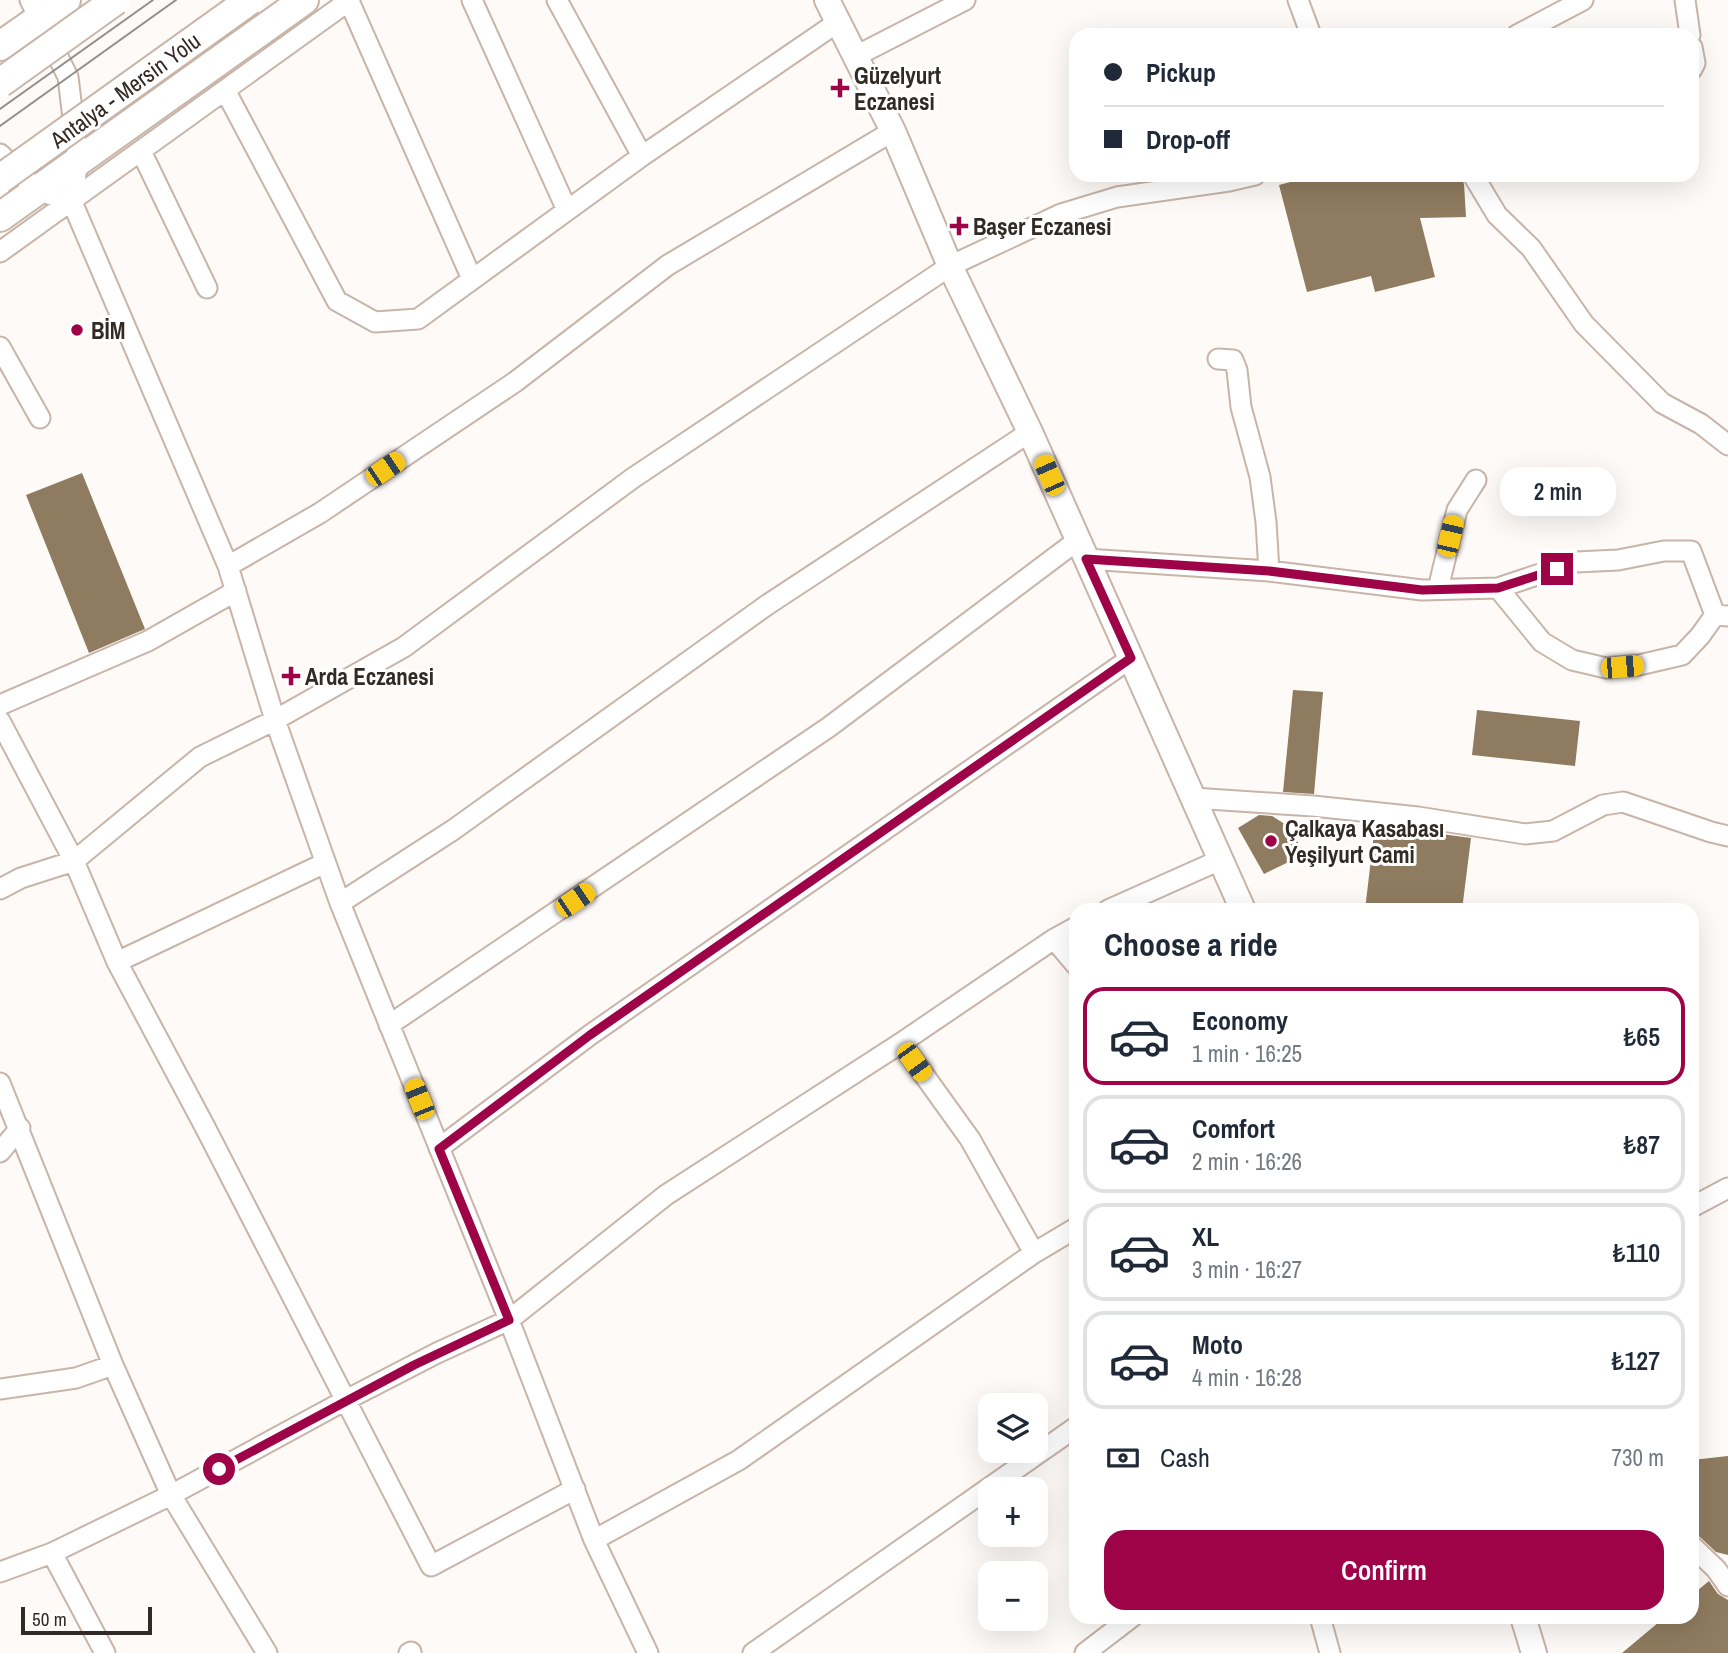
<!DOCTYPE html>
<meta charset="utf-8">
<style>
:root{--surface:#fff;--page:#f2f2f3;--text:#1f2937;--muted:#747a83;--line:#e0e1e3;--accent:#9e0348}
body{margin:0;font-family:"Archivo Narrow",sans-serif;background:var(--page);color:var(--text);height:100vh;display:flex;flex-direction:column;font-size:26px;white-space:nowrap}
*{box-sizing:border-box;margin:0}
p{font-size:23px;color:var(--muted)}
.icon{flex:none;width:38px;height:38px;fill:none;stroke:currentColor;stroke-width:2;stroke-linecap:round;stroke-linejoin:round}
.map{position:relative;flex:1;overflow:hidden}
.panel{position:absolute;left:1069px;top:903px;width:630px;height:721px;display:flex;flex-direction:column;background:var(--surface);border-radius:21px;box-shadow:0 7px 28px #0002}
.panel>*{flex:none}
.guide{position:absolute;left:1069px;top:28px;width:630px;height:154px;border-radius:21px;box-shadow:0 7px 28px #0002;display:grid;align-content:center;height:154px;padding:0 35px;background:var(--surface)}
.fabs{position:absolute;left:978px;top:1393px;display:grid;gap:14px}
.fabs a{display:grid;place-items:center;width:70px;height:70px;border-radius:14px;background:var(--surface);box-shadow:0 7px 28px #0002;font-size:35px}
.scale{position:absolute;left:21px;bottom:18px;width:131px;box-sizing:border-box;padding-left:7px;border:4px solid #322a25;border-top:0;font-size:19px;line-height:24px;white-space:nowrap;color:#322a25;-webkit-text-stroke:5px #fff;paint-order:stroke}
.end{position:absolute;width:32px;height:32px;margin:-16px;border:9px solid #9e0348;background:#fff;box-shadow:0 0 0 4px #fff}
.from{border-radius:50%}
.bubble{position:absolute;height:49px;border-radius:21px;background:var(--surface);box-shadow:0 7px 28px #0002;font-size:23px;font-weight:600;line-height:49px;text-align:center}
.car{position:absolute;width:21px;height:42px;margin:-21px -10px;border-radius:9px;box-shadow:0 0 5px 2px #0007;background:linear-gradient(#f5c518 24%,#345 0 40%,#f5c518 0 76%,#345 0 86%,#f5c518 0)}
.guide b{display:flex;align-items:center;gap:24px;height:66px;font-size:26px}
.guide b+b{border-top:2px solid var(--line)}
.guide i{width:18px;height:18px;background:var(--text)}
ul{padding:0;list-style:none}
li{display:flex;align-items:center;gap:21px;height:98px;margin:0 14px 10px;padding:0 21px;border:4px solid var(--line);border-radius:21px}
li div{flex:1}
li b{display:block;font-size:26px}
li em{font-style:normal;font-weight:600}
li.active{border-color:var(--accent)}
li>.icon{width:63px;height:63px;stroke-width:1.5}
h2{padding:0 35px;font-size:32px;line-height:84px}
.pay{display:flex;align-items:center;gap:18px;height:77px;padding:0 35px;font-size:26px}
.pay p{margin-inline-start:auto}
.button{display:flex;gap:14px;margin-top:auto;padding:14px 35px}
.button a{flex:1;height:80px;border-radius:21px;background:var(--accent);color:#fff;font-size:28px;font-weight:600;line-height:80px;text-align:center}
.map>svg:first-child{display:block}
.building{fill:#8f7b5f}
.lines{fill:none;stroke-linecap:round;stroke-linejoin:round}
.minor-casing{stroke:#c8b4a8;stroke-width:23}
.major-casing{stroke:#c8b4a8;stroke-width:28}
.highway-casing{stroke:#c8b4a8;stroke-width:32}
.minor{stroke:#fff;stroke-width:19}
.major{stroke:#fff;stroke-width:24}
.highway{stroke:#fff;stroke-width:28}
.tram{stroke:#958f8b;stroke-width:2}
.highway-bridge-casing{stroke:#c8b4a8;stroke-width:32;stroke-linecap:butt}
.highway-bridge{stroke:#fff;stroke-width:28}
.route{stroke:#9e0348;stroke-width:9}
.poi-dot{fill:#9e0348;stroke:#fff;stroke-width:2.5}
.labels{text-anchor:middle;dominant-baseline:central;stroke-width:6;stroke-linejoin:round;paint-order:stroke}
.poi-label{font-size:23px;font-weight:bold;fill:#322a25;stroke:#fff;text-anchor:start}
.street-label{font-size:23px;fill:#322a25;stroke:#fff}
</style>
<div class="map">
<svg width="1728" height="1653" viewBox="0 0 1728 1653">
<rect width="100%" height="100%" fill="#fefaf7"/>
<path class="building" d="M1317 175H1369L1381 180 1396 175H1461L1464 184 1466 217 1420 218 1435 277 1375 292 1371 276 1307 292 1279 185Z
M82 473 145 629 89 653 26 495Z
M1293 690 1323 692 1314 794 1283 792Z
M1477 710 1580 721 1575 766 1472 755Z
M1259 815 1272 816 1288 826 1305 854 1264 874 1238 828Z
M1375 825 1471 838 1462 910H1365Z
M1728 1456V1555L1716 1552 1700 1537 1692 1533V1460Z
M1709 1581 1718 1594 1728 1600V1653H1622L1665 1617H1692V1595Z"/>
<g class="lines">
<g class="minor-casing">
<path id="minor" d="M30 0 68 77 78 160 72 202 228 566 275 720 340 903 509 1320 594 1540 648 1653
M472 0 567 210
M557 0 642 156
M1298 0 1311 35
M1685 0 1690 35
M349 1 472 279
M1517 35 1583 0
M1692 47 1695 63 1692 69
M856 56 965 0
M225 90 337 301 375 322 418 319 642 156 838 22
M141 151 207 288
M0 154 37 190 72 202
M1473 175 1497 215 1531 248 1584 324 1662 403 1701 424 1728 445
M0 252 350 0
M0 347 40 418
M1218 359 1233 360 1237 370 1241 407 1260 477 1266 522 1269 571
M1086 559 1269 571 1422 590 1498 588 1576 562 1618 560 1664 551H1691L1715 615
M228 566 320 513 515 382 668 265 893 131
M1498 588 1542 642 1572 660 1606 668 1639 665 1682 655 1700 636 1715 615 1728 616
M1438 589 1457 510 1476 480
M0 705 148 641 236 591
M0 721 74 861 117 962 205 1127 431 1566 575 1489
M1193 798 1313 806 1418 817 1525 834 1553 831 1603 805 1623 802 1711 832 1728 836
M0 889 21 878 74 861 200 757 275 720 404 647 633 478 950 266 1061 214 1117 197 1229 181 1255 175
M340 903 453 830 767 605 1030 432
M1108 910 1220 860
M1054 939 1076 965
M117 962 325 863
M389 1025 829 727 1078 540
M901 1043 970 1139 1034 1253
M0 1083 113 1365 171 1495 267 1653
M439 1148 590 1035 1131 658
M0 1152 20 1128
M1692 1207 1728 1188
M0 1389 76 1378 113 1365
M594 1540 739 1460 1034 1253 1076 1228
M1692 1546 1716 1569 1728 1586
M52 1553 105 1653
M0 1572 52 1553 171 1495 344 1401 437 1353 509 1320 666 1195 901 1043 1054 939 1076 927
M1320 1617 1330 1653
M409 1653 411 1652
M753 1653 1076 1427
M1085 1653 1132 1617"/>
</g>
<g class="major-casing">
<path id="major" d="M827 0 893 131 950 266 1030 432 1243 910
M1523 1617 1534 1653"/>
</g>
<g class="highway-casing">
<path id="highway" d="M0 46 66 0
M0 217 304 0"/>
</g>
<use href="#minor" class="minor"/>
<use href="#major" class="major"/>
<use href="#highway" class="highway"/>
<path class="tram" d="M0 109 153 0
M0 126 176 0"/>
<g class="highway-bridge-casing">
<path id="highway-bridge" d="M0 83 116 0
M0 179 250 0"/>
</g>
<use href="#highway-bridge" class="highway-bridge"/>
</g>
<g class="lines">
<path class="route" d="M219 1469 414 1365 509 1320 439 1149 590 1035 1131 658 1086 559 1269 571 1422 590 1498 588 1557 569"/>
</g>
<g class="poi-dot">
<path d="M836.5 77.5h7v7h7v7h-7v7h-7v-7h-7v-7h7z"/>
<path d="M955.5 215.5h7v7h7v7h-7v7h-7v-7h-7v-7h7z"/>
<circle cx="77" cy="330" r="7"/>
<path d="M287.5 665.5h7v7h7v7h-7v7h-7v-7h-7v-7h7z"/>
<circle cx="1271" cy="841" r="7"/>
</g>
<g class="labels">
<g class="poi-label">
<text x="854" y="75">Güzelyurt<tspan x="854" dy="26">Eczanesi</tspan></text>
<text x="973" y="226">Başer Eczanesi</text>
<text x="91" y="330">BİM</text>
<text x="305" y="676">Arda Eczanesi</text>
<text x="1285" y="828">Çalkaya Kasabası<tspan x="1285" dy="26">Yeşilyurt Cami</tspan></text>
</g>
<g class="street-label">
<text transform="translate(125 90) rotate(-36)">Antalya - Mersin Yolu</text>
</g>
</g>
</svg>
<div class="fabs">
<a><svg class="icon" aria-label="layers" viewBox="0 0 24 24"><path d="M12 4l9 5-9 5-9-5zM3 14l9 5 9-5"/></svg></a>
<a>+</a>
<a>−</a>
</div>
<div class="scale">50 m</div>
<i class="end from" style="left:219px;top:1469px"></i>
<i class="end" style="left:1557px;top:569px"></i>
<div class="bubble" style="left:1500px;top:467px;width:116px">2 min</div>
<i class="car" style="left:385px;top:469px;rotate:56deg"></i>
<i class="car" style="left:1049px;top:475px;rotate:336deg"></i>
<i class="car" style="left:1450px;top:536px;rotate:13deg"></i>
<i class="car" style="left:1622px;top:667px;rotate:85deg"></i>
<i class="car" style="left:575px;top:900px;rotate:56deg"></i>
<i class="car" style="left:914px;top:1062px;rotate:144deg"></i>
<i class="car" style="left:419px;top:1099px;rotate:338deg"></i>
<div class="guide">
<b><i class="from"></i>Pickup</b>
<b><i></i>Drop-off</b>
</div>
<section class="panel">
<h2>Choose a ride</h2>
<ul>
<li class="active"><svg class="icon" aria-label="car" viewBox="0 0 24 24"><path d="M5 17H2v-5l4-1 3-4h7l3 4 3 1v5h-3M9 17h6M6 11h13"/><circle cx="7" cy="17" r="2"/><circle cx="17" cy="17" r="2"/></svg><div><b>Economy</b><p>1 min · 16:25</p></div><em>₺65</em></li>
<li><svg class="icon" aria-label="car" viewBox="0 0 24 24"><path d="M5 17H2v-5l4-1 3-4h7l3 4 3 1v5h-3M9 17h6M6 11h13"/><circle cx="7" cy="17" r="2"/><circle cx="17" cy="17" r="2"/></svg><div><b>Comfort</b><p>2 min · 16:26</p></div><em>₺87</em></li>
<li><svg class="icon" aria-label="car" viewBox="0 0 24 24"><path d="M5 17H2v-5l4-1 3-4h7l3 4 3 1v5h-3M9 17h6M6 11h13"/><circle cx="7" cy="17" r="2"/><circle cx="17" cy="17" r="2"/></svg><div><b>XL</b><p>3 min · 16:27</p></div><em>₺110</em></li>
<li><svg class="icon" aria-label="car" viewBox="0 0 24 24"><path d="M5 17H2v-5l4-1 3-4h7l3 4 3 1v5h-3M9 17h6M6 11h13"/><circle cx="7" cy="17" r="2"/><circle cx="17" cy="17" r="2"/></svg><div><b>Moto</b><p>4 min · 16:28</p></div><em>₺127</em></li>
</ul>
<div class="pay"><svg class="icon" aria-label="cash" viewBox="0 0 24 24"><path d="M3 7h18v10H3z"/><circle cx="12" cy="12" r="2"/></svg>Cash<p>730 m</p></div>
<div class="button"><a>Confirm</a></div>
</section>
</div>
